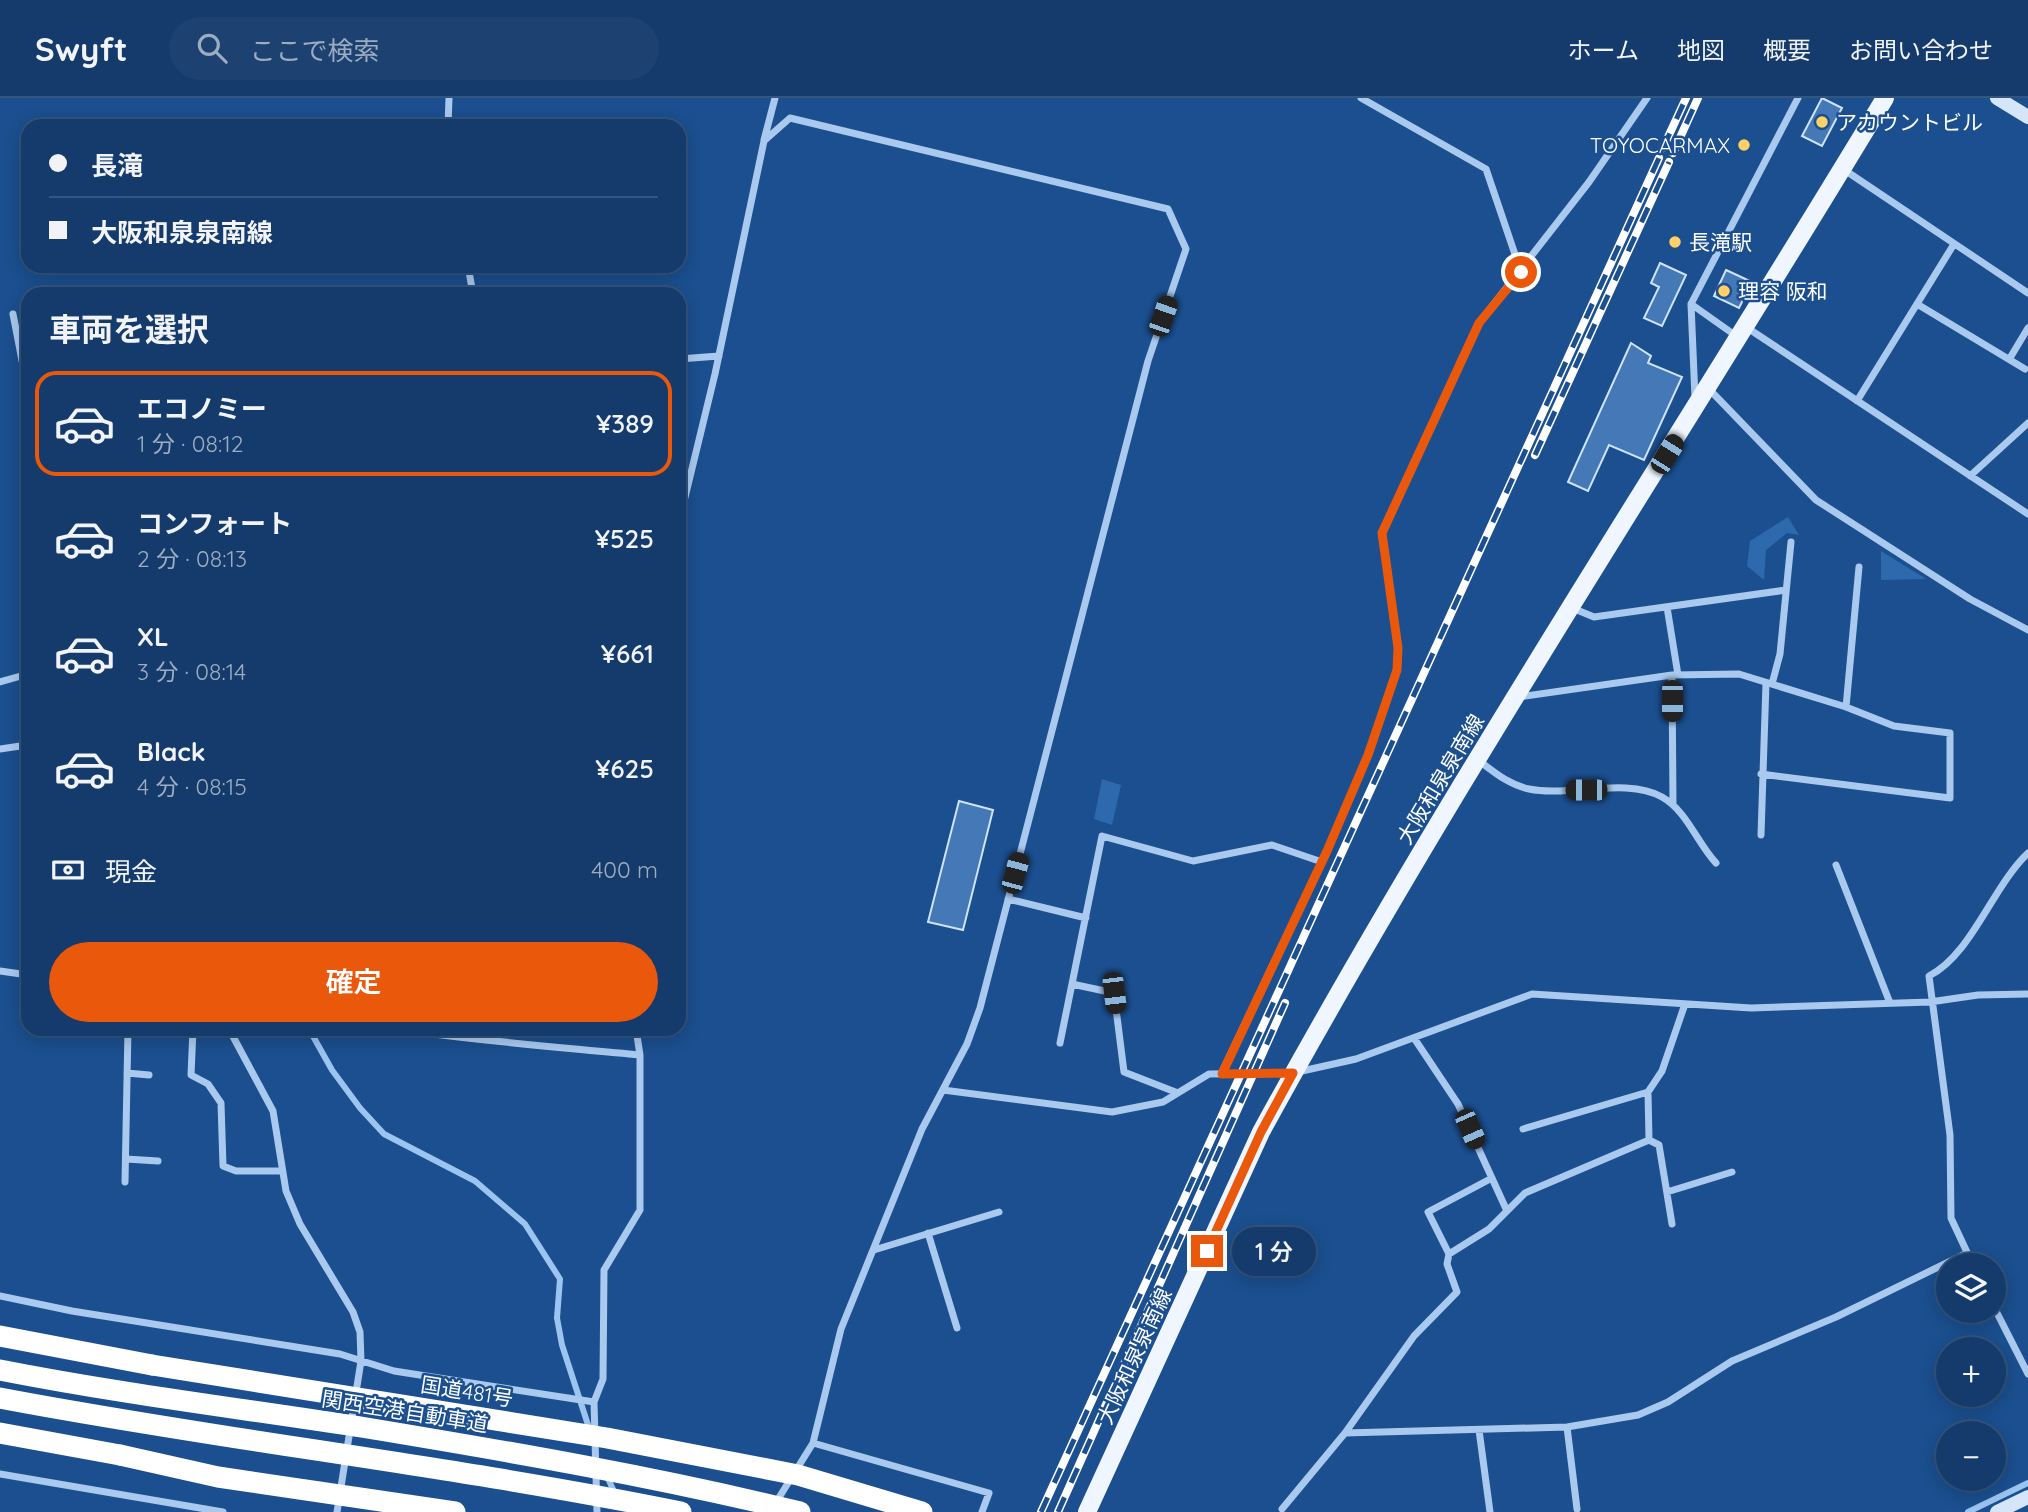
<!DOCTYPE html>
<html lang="ja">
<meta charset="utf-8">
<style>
:root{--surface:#143b6b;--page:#1d4271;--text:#f1f3f6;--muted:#9dadc1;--line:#33557e;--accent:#ea580c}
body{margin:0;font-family:Quicksand,"Noto Sans JP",sans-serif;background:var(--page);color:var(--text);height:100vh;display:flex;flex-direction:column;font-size:26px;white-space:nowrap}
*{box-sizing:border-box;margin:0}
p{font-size:23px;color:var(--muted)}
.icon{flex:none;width:38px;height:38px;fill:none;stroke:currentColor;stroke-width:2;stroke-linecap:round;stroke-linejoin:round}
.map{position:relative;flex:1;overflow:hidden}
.drawer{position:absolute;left:21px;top:189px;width:665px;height:749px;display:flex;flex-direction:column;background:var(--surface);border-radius:21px;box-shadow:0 4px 18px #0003,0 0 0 2px var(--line)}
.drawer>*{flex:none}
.banner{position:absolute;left:21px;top:21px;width:665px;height:154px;border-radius:21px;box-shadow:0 4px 18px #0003,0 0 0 2px var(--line);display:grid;align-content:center;height:154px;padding:0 28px;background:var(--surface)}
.fabs{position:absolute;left:1936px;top:1155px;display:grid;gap:14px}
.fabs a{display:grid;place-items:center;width:70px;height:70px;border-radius:50%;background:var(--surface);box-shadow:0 4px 18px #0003,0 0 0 2px var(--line);font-size:35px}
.end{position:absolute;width:32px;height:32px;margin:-16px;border:9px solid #ea580c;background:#fff;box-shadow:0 0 0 4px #fff}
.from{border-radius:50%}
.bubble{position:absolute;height:49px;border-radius:24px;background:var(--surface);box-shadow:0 4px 18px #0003,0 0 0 2px var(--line);font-size:23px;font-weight:600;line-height:49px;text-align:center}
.car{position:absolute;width:21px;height:42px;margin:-21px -10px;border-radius:9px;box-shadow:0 0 5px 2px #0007;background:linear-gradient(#222 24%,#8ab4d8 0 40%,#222 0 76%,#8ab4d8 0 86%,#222 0)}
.banner b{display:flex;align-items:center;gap:24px;height:66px;font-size:26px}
.banner b+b{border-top:2px solid var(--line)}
.banner i{width:18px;height:18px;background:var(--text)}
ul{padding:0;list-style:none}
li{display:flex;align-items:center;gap:21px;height:105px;margin:0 14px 10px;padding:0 14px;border:4px solid transparent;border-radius:21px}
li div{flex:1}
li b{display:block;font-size:26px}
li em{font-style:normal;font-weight:600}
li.selected{border-color:var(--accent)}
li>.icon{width:63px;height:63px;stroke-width:1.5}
h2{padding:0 28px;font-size:32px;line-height:84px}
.pay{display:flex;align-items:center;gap:18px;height:77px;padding:0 28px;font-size:26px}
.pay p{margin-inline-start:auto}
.primary-button{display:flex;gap:14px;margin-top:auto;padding:14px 28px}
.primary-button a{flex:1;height:80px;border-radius:42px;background:var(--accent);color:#fff;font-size:28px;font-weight:600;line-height:80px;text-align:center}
header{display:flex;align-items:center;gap:42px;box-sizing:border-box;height:98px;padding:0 35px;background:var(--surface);border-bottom:2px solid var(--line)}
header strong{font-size:33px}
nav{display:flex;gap:38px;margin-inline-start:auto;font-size:24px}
.search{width:490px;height:63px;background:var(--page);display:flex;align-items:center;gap:18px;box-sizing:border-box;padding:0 24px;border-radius:38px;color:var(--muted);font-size:26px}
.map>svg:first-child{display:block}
.green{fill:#2e69ad}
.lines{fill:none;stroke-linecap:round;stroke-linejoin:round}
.stream{stroke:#9cc4f0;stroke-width:6}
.building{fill:#4478b7;stroke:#cfe3fa;stroke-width:2}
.street{stroke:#a9c9ee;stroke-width:7}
.secondary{stroke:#d6e6fa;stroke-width:14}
.primary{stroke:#f0f6ff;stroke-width:18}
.highway{stroke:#fff;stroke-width:21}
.rail-casing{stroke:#fff;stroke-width:8}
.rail{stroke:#1b4f8f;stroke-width:5;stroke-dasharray:16;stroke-linecap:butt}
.highway-bridge{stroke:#fff;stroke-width:21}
.route{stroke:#ea580c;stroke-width:9}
.poi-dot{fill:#ffd166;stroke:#1b4f8f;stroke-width:2.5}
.labels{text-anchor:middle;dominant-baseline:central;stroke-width:5;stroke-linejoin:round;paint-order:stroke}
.poi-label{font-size:21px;fill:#fff;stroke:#1b4f8f;text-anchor:start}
.street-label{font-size:21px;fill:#fff;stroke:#1b4f8f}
</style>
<header>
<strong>Swyft</strong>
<div class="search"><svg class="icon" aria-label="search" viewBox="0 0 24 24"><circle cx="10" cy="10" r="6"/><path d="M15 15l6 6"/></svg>ここで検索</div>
<nav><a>ホーム</a><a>地図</a><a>概要</a><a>お問い合わせ</a></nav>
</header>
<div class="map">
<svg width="2028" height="1414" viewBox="0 0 2028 1414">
<rect width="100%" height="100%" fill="#1b4f8f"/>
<path class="green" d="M1788 419 1799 437 1787 435 1766 452 1764 482 1747 468 1750 443Z
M1881 453 1926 481 1881 482Z
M1102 681 1121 687 1112 727 1094 721Z"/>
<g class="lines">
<path class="stream" d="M309 931 332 972 360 1010 384 1036 475 1083 525 1126 560 1181 557 1220 562 1247 590 1333
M606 1376 616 1398
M1968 1414 2028 1385"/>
</g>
<path class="building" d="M1822 0 1842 10 1822 48 1802 38Z
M1660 165 1686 177 1662 228 1644 220 1659 189 1651 185Z
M1726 172 1752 184 1739 210 1714 198Z
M1631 245 1651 258 1648 265 1682 279 1644 362 1609 347 1588 393 1568 384Z
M959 703 993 712 963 832 928 824Z"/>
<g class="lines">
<path class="street" d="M1361 0 1486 71 1521 174
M448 28 449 0
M764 42 775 0
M1843 71 2028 195
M468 168 473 196
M1691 206 1695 300
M1917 206 2025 271
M13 216 28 293
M1746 229 2028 416
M1739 240 1691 206 1798 0
M2010 260 2028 230
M679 261 719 258
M1708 290 1816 402 1970 501 2028 532
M1857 303 1954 146
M1970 378 2028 325
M679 424 715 276 764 43 790 20 1168 111 1186 151 1148 263 980 910 967 946 922 1031 841 1231 813 1345 775 1406
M1667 509 1678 577
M1572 510 1594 519 1786 492
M1672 577 1673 707
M0 584 28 576
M1772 586 1780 556 1791 444
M1519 599 1672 577 1739 576 1846 609 1894 628 1950 635V700L1761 676
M1846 609 1859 469
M26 647 28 700
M0 651 27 647
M1478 662C1494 674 1509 687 1529 691 1568 699 1627 679 1662 699 1687 713 1697 745 1716 765
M1761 737 1766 585
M1836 767 1890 905
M1008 801 1086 820
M0 873 28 877
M1072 886 1114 895 1124 974 1178 995
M193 931 191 977 208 986 221 1005 223 1068 236 1073H282
M229 931 273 1013 286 1093 300 1126 353 1214 360 1234 361 1263 337 1414
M396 931C477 943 558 949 640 957
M1414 940 1458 1006 1507 1113
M1060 945 1102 738 1193 763 1272 747 1322 764
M127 975 149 977
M1221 976 1327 753 1368 657 1397 572 1398 550 1382 434 1479 225 1589 84 1647 0
M943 992 1112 1014 1163 1004 1209 976 1293 975 1356 961 1532 896 1751 910 1930 904 1978 897 2028 896
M1523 1031 1648 994
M1649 1042 1648 994 1662 973 1685 906
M126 1061 158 1063
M125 1084 128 931
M1667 1094 1732 1074
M928 1135 957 1230
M874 1152 999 1114
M1449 1156 1489 1131 1525 1095 1649 1042 1659 1047 1672 1126
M1973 1167 1951 1120 1950 1037 1929 878C1972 856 1992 789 2028 755
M0 1198 72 1213 340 1256 394 1273 594 1304
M1993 1207 2028 1276
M1567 1329 1577 1411
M1479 1332 1490 1414
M1345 1335 1567 1329 1638 1317 1668 1304 1732 1263 1836 1219 1967 1155
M813 1345 989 1395 982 1414
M0 1376 223 1414
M1282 1411 1345 1335 1414 1238 1457 1194 1447 1166 1449 1156 1428 1114 1492 1080
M597 1414 594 1304 603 1281 604 1172 640 1112V957L636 931"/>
<path class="secondary" d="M1997 0 2028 19
M1997 1414 2028 1399"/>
<path class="primary" d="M1087 1414 1261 1034C1454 681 1677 345 1885 0"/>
<path class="highway" d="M0 1238 152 1267
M0 1335 120 1357"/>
<g class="rail-casing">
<path id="rail" d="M1663 50 1686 0
M1673 55 1698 0
M1535 357 1669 64
M1041 1414 1659 60
M1058 1414 1285 905"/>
</g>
<use href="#rail" class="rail"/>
<path class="highway-bridge" d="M152 1267 607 1340 798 1377 922 1414
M0 1272C122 1296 245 1311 367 1330 512 1354 657 1379 800 1414
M0 1300C226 1343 455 1368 681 1414
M120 1357 218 1379 455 1414"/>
</g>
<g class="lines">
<path class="route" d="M1207 1153 1261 1034 1293 975 1222 976 1327 753 1368 657 1397 572 1398 550 1382 435 1479 225 1521 174"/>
</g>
<g class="poi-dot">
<circle cx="1822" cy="24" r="7"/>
<circle cx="1744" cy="47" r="7"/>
<circle cx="1675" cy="144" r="7"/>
<circle cx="1724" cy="193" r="7"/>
</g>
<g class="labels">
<g class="poi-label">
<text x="1836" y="24">アカウントビル</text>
<text x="1730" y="47" text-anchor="end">TOYOCARMAX</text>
<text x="1689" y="144">長滝駅</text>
<text x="1738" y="193">理容 阪和</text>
</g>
<g class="street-label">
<text transform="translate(1440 681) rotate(-59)">大阪和泉泉南線</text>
<text transform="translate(1134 1258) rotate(-65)">大阪和泉泉南線</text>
<text transform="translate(467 1293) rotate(9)">国道481号</text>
<text transform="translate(405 1313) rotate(9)">関西空港自動車道</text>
</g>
</g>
</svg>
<div class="fabs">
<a><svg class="icon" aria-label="layers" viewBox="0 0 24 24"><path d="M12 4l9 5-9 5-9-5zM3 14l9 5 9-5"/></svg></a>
<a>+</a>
<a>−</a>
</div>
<i class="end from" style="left:1521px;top:174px"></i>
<i class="end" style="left:1207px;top:1153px"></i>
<div class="bubble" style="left:1232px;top:1129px;width:84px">1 分</div>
<i class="car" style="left:1163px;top:218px;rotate:19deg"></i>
<i class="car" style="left:1667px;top:356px;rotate:32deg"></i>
<i class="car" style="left:1672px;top:603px;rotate:180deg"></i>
<i class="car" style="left:1586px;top:692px;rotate:270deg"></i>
<i class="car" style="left:1015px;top:775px;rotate:15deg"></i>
<i class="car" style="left:1114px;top:895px;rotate:173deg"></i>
<i class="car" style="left:1470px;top:1031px;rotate:156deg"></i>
<div class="banner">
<b><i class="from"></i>長滝</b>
<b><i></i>大阪和泉泉南線</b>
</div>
<section class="drawer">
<h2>車両を選択</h2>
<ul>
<li class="selected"><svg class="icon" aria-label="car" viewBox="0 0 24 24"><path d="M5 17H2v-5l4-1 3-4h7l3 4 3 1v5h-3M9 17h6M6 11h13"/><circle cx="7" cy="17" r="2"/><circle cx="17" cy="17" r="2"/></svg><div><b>エコノミー</b><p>1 分 · 08:12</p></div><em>¥389</em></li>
<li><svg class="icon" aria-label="car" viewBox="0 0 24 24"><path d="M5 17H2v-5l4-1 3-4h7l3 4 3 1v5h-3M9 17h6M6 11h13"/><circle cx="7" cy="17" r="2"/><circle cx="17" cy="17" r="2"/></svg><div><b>コンフォート</b><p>2 分 · 08:13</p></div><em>¥525</em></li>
<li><svg class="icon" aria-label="car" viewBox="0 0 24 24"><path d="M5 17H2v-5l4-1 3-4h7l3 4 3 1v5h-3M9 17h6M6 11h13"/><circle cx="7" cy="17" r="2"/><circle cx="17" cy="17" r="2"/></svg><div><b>XL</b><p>3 分 · 08:14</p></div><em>¥661</em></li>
<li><svg class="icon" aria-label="car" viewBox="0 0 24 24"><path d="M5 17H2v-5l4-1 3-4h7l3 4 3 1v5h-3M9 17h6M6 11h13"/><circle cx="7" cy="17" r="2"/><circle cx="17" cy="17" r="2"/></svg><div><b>Black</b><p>4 分 · 08:15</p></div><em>¥625</em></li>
</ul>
<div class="pay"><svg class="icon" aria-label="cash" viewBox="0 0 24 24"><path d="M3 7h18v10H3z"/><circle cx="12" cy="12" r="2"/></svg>現金<p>400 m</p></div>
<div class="primary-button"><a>確定</a></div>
</section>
</div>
